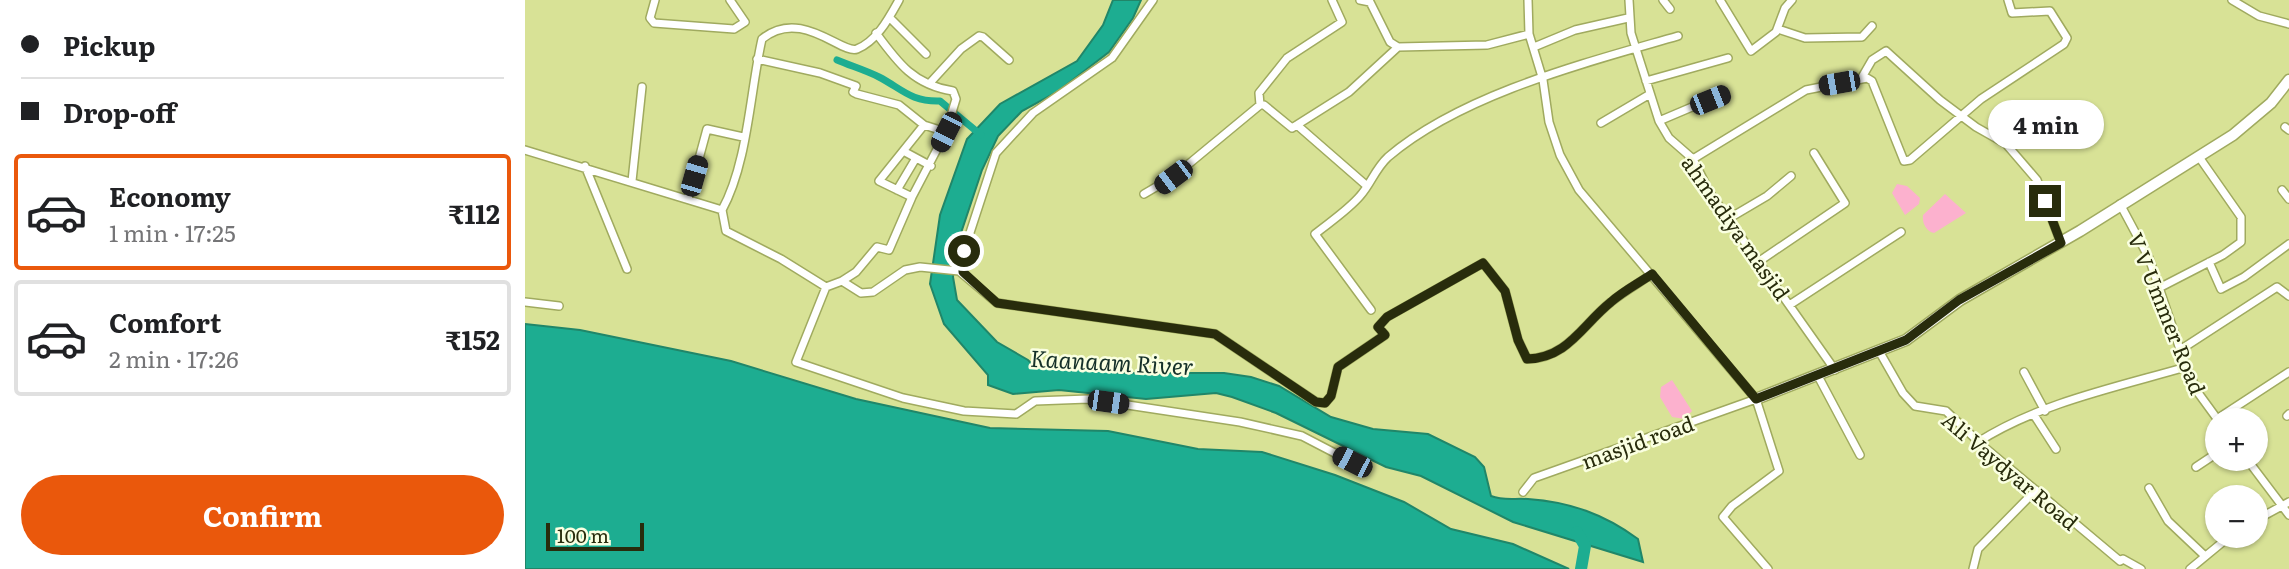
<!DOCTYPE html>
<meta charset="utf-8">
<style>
:root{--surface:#fff;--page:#f6f6f6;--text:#202124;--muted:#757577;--line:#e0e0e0;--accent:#ea580c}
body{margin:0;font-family:Literata,serif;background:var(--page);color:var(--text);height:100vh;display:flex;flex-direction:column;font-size:26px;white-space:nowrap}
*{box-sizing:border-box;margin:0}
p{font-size:23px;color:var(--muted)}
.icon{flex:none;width:38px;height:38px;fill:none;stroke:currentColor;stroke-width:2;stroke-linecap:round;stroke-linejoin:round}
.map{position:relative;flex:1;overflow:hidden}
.panel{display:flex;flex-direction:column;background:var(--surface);width:525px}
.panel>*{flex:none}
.hud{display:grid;align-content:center;height:154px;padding:0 21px;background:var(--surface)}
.tools{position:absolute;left:1680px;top:408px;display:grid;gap:14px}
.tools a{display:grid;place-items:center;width:63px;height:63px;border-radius:50%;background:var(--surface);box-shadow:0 2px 5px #0004;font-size:35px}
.scale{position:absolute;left:21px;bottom:18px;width:98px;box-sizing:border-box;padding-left:7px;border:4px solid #282c0c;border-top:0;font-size:19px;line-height:24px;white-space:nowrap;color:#282c0c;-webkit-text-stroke:5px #faffe1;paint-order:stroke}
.end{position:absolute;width:32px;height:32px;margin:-16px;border:9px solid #282c0c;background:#fff;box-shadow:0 0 0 4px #fff}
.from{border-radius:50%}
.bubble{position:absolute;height:49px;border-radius:24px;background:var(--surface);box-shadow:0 2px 5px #0004;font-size:23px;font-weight:700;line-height:49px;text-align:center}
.car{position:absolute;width:21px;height:42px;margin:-21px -10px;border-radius:9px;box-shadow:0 0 5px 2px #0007;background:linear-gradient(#222 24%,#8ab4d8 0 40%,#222 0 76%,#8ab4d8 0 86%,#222 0)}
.hud b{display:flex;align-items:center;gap:24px;height:66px;font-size:26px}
.hud b+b{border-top:2px solid var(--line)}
.hud i{width:18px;height:18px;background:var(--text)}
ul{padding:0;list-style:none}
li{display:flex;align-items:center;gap:21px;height:116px;margin:0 14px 10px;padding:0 7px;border:4px solid var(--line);border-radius:7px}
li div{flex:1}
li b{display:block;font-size:26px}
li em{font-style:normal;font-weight:700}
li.active{border-color:var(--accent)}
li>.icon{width:63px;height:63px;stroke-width:1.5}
.primary-button{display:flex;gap:14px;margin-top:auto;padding:14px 21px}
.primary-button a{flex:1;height:80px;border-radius:42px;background:var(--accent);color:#fff;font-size:28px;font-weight:700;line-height:80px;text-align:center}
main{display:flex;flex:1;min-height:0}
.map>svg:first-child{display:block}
.green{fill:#fcb1ce}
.water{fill:#1dad91;stroke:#208669;stroke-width:2}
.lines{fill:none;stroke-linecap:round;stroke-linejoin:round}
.canal{stroke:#1dad91;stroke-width:7}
.river{stroke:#1dad91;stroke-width:12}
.minor-casing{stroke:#a0aa5f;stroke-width:10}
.tertiary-casing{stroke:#a0aa5f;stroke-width:13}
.minor{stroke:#fff;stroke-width:7}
.tertiary{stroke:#fff;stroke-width:10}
.route{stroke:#282c0c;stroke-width:9}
.labels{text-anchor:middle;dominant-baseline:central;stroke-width:5;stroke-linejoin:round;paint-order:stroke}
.street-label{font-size:21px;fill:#282c0c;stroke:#faffe1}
.water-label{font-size:23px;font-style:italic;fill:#153029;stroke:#faffe1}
</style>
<main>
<section class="panel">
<div class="hud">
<b><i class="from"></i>Pickup</b>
<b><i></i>Drop-off</b>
</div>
<ul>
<li class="active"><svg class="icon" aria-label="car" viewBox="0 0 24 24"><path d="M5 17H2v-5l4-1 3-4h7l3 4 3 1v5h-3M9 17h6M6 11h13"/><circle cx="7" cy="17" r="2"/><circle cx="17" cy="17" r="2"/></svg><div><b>Economy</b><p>1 min · 17:25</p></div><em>₹112</em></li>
<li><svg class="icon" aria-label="car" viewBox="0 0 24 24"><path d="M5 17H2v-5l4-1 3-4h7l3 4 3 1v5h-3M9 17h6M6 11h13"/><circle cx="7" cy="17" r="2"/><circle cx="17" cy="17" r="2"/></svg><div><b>Comfort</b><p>2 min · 17:26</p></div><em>₹152</em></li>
</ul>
<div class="primary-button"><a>Confirm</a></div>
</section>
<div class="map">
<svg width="1764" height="569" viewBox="0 0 1764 569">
<rect width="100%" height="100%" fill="#d8e296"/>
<path class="green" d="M1372 184 1382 186 1395 198 1394 204 1380 215 1367 193Z
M1420 194 1441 213 1409 233C1401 231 1397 223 1398 215Z
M1147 380 1167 411 1160 419 1147 417 1135 397 1136 387Z"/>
<path class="water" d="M588 0H616L608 18 584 52 532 92 497 111 473 136 457 170 431 248 428 277 432 300 472 342 503 360 511 368 549 367 594 373H699L726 377 754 386 806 417 848 429 903 434 950 457 959 467 966 496C979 501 989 498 1003 499 1045 502 1079 514 1113 539L1118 562 988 522 896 476 861 467 751 413 707 397 691 393 621 399 534 390 488 394 463 385V375L419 324 405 284 415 215 442 139 475 104 552 61 578 25Z
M0 324 55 330 206 361 331 399 465 428 583 431 673 449 737 452 810 475 879 502 926 529 988 544 1044 569H0Z"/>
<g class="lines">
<path class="canal" d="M312 60C326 66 340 70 354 77 377 89 386 102 415 101L456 135"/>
<path class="river" d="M1052 532 1060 546 1056 569"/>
<g class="minor-casing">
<path id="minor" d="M130 0 125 18 129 23 209 29 220 22 205 0
M835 0 845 2 865 42 873 47
M1003 0 1004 34 1018 80 1024 122 1035 155 1054 190 1231 399
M1104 0 1106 33 1134 121 1144 138 1168 159 1185 193 1310 370
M1138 0 1145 9
M1195 0 1226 51 1251 32 1260 8 1267 0
M1707 0 1734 16 1764 24
M365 18 401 54
M1253 29 1280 38 1337 37 1347 26
M1009 47 1050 30 1103 18
M232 59 295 73 331 86 328 92 332 94 374 105 399 125
M1336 79 1347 60 1361 51 1415 100 1451 127 1481 144 1512 180 1536 243
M1121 81 1203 58
M404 84 436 49 454 36 458 37 484 60
M735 105 734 93 762 58 817 22 807 0
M1134 121 1200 93
M1076 123 1125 94
M772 125 842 186
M1760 127 1764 130
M0 150 197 210 201 231 256 259 301 287 317 281 336 293 348 292 380 270 395 267 434 271 472 303 690 334 791 402 800 403 806 396 813 367 860 335 853 327 862 317 958 263 980 291 993 340 1002 359C1043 358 1057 325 1086 302 1098 292 1114 283 1127 274
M380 152 406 166
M1168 159 1281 90 1342 78 1347 81 1379 161 1385 160 1456 99 1539 44 1542 38 1525 11 1487 13 1483 0
M60 166 102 269
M107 181 117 87
M372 190 391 158
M1757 190 1764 199
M619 194 648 177 735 105H739L767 128 824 92 873 47 962 45 1004 34
M387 197 421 132
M163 199 182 129 218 137
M1595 204 1624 258 1661 367 1674 394 1693 420
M197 210C223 163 225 91 237 39 276 7 317 55 332 49 352 41 364 18 374 0
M1203 219 1242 196 1266 176
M1233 262 1320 203 1289 153
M1684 262 1696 289 1719 277 1764 244
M438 272 439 251 471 153 508 113 587 58 628 0
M317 281 331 272 352 247 364 250 387 197 354 181 399 125 421 132 431 99 428 91C389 85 373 63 351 33
M301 287 271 362 378 398 439 411 491 414 510 401 563 399 715 422 777 436 827 462
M1634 288 1698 255 1716 242V217L1674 157
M0 302 34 306
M1266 304 1376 232
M846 310 790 234C805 222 823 210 835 196 846 184 850 169 863 157 937 94 1060 63 1153 36
M1655 350 1752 287 1764 296
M1354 351 1378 393 1390 406 1421 411 1458 446 1595 561
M1499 372 1520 411
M1293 376 1335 455
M1231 399 1254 471 1207 506 1198 517 1243 569
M1509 415 1531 449
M1762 416 1764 414
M1692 419 1764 372
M1453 442C1514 403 1592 387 1661 367
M1721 458 1764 515
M1671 467 1692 453
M1624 488 1643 521 1680 556
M998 492 1009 478 1231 399
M1731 520 1764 502
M1595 561 1598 559 1616 569
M1448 569 1453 549 1511 490
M1665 569 1705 536"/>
</g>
<g class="tertiary-casing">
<path id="tertiary" d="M1231 399 1381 340 1435 300 1555 231 1708 135 1746 103 1764 80"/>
</g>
<use href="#minor" class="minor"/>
<use href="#tertiary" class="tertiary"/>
</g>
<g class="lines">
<path class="route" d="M439 251 438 272 472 303 690 334 791 402 800 403 806 396 813 367 860 335 853 327 862 317 958 263 980 291 993 340 1002 359C1043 358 1057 325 1086 302 1098 291 1114 283 1127 274L1231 399 1381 340 1434 300 1536 243 1520 201"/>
</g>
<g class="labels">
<g class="street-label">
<text transform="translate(1212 227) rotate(55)">ahmadiya masjid</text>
<text transform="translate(1643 313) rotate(68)">V V Ummer Road</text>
<text transform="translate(1112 441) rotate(-20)">masjid road</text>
<text transform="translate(1486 470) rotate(40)">Ali Vaydyar Road</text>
</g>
<g class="water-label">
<text transform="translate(587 361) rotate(3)">Kaanaam River</text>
</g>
</g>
</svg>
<div class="tools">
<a>+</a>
<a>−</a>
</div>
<div class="scale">100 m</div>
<i class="end from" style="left:439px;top:251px"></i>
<i class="end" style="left:1520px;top:201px"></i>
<div class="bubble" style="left:1463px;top:100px;width:116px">4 min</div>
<i class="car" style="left:1314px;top:83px;rotate:260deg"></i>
<i class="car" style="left:1185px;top:100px;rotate:68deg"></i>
<i class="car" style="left:421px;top:132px;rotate:207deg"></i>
<i class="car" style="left:169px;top:176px;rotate:16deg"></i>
<i class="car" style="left:648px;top:177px;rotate:233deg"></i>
<i class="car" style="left:583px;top:402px;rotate:98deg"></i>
<i class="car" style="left:827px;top:462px;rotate:297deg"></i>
</div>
</main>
